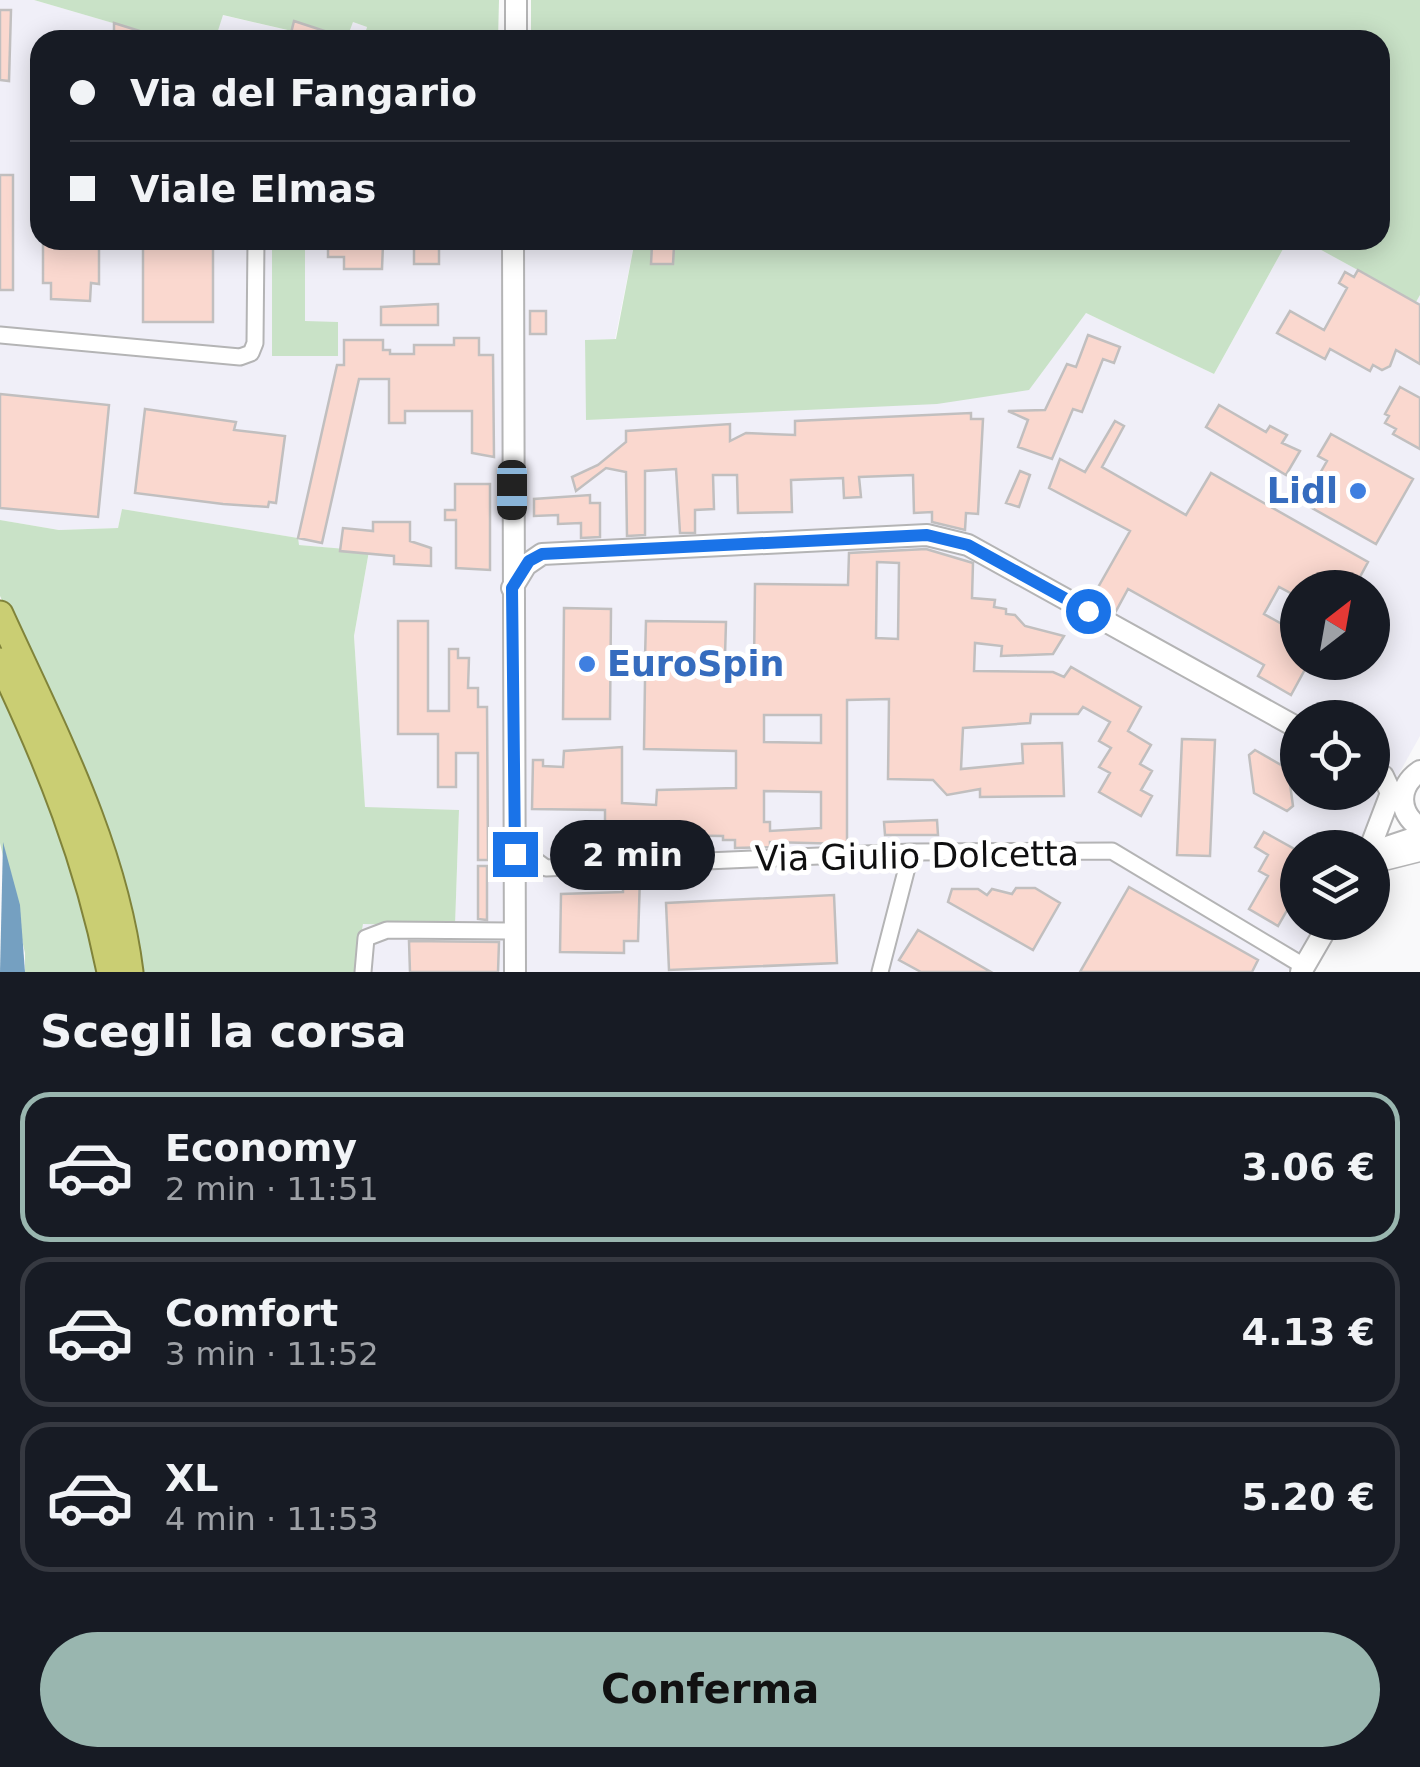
<!DOCTYPE html>
<html lang="it">
<meta charset="utf-8">
<style>
:root{--surface:#171b24;--page:#20242c;--text:#f1f3f6;--muted:#9ea1a6;--line:#363941;--accent:#99b6af}
body{margin:0;font-family:"DejaVu Sans",sans-serif;background:var(--page);color:var(--text);height:100vh;display:flex;flex-direction:column;font-size:38px;white-space:nowrap}
*{box-sizing:border-box;margin:0}
p{font-size:32px;color:var(--muted)}
.icon{flex:none;width:55px;height:55px;fill:none;stroke:currentColor;stroke-width:2;stroke-linecap:round;stroke-linejoin:round}
.map{position:relative;height:972px;overflow:hidden}
.sheet{display:flex;flex-direction:column;background:var(--surface);flex:1}
.sheet>*{flex:none}
.top-card{position:absolute;left:30px;top:30px;width:1360px;height:220px;border-radius:30px;box-shadow:0 5px 25px #0003;display:grid;align-content:center;height:220px;padding:0 40px;background:var(--surface)}
.needle{width:65px;rotate:31deg}
.controls{position:absolute;left:1280px;top:570px;display:grid;gap:20px}
.controls a{display:grid;place-items:center;width:110px;height:110px;border-radius:50%;background:var(--surface);box-shadow:0 5px 25px #0003;font-size:50px}
.end{position:absolute;width:45px;height:45px;margin:-22px;border:12px solid #1a73e8;background:#fff;box-shadow:0 0 0 5px #fff}
.from{border-radius:50%}
.bubble{position:absolute;height:70px;border-radius:35px;background:var(--surface);box-shadow:0 5px 25px #0003;font-size:32px;font-weight:800;line-height:70px;text-align:center}
.car{position:absolute;width:30px;height:60px;margin:-30px -15px;border-radius:12px;box-shadow:0 0 8px 2px #0007;background:linear-gradient(#222 24%,#8ab4d8 0 40%,#222 0 76%,#8ab4d8 0 86%,#222 0)}
.top-card b{display:flex;align-items:center;gap:35px;height:95px;font-size:38px}
.top-card b+b{border-top:2px solid var(--line)}
.top-card i{width:25px;height:25px;background:var(--text)}
ul{padding:0;list-style:none}
li{display:flex;align-items:center;gap:30px;height:150px;margin:0 20px 15px;padding:0 20px;border:5px solid var(--line);border-radius:30px}
li div{flex:1}
li b{display:block;font-size:38px}
li em{font-style:normal;font-weight:800}
li.selected{border-color:var(--accent)}
li>.icon{width:90px;height:90px;stroke-width:1.5}
h2{padding:0 40px;font-size:45px;line-height:120px}
.primary-button{display:flex;gap:20px;margin-top:auto;padding:20px 40px}
.primary-button a{flex:1;height:115px;border-radius:60px;background:var(--accent);color:#111;font-size:40px;font-weight:800;line-height:115px;text-align:center}
.map>svg:first-child{display:block}
.built{fill:#f0eff8;fill-rule:evenodd}
.green{fill:#c9e2c7}
.water{fill:#75a0c1}
.building{fill:#fad8cf;stroke:#c1bfbf;stroke-width:2.5;fill-rule:evenodd}
.lines{fill:none;stroke-linecap:round;stroke-linejoin:round}
.minor-casing{stroke:#b4b4b5;stroke-width:19}
.tertiary-casing{stroke:#b4b4b5;stroke-width:21}
.secondary-casing{stroke:#b4b4b5;stroke-width:24}
.trunk-casing{stroke:#80833a;stroke-width:29}
.minor{stroke:#fff;stroke-width:15}
.tertiary{stroke:#fff;stroke-width:18}
.secondary{stroke:#fff;stroke-width:20}
.trunk{stroke:#cace73;stroke-width:25}
.route{stroke:#1a73e8;stroke-width:12}
.shop-dot{fill:#3f7fe0;stroke:#fff;stroke-width:4}
.labels{text-anchor:middle;dominant-baseline:central;stroke-width:10;stroke-linejoin:round;paint-order:stroke}
.shop-label{font-size:35px;font-weight:bold;fill:#366cbe;stroke:#fff;text-anchor:end}
.street-label{font-size:35px;fill:#0f0f10;stroke:#fff}
</style>
<div class="map">
<svg width="1420" height="972" viewBox="0 0 1420 972">
<rect width="100%" height="100%" fill="#f9f9fa"/>
<path class="built" d="M0 0H34L171 40H40V240H635L615 339 585 340 587 420 1086 313 1214 374 1288 240H1303L1416 302 1420 295V736L1358 847 1298 848V922L1316 923 1288 972H355L363 924 455 925 459 810 365 808 354 636 369 551 298 545V538L122 509 118 528 59 530 0 520ZM1298 588H1372V662H1298ZM1298 718H1372V792H1298Z
M222 15 291 31 294 21 346 38 353 22 367 27 362 40H215Z"/>
<path class="green" d="M34 0H499L498 40H363L367 27 353 22 347 38 295 21 292 31 223 15 215 40H171Z
M531 0H1420V295L1416 302 1303 240H1380V40H531Z
M635 240H1288L1214 374 1086 313 1029 390 937 404 586 420 585 340 616 339Z
M272 244 305 248V321L338 322V356H272Z
M122 509 298 538 299 545 369 551 354 636 365 807 459 810 455 926 363 924 355 972H140L79 761 0 596V520L59 530 118 528Z
M0 678 47 778 104 972H25V953L0 843Z"/>
<path class="water" d="M3 842 20 905 25 972H0Z"/>
<path class="building" d="M0 10H11L9 81 0 80Z
M294 21 346 38 345 40H299L300 36 291 33Z
M114 23 162 38V40H114Z
M0 175H13V290H0Z
M43 240H99V284L91 283 90 301 51 299V283H43Z
M143 240H213V322H143Z
M328 240 383 244 382 269H344V257H328Z
M414 240H439V264H414Z
M652 245 674 246 673 264H651Z
M1358 270 1420 305V364L1396 350 1390 366 1382 370 1373 365 1370 371 1330 349 1325 359 1277 333 1290 311 1324 330 1347 288 1339 283 1345 272 1354 277Z
M438 304V325H381V307Z
M530 311H546V334H530Z
M1088 335 1120 347 1114 363 1103 359 1082 412 1073 409 1052 459 1018 447 1028 420 1008 411 1045 410 1067 364 1076 367Z
M454 338H479V355H493L494 457 472 453V411H405V423H389V379H359L322 543 298 538 337 365H344V340H383V350H390V354H414V345H454Z
M1400 387 1420 398V449L1393 434 1396 429 1385 423 1389 416 1385 414Z
M0 394 109 405 98 517 0 508Z
M1219 405 1266 432 1270 426 1287 435 1282 443 1300 451 1286 475 1206 427Z
M145 409 236 422 234 430 285 436 276 503 269 502 268 507 223 504 135 493Z
M971 413V419H983L978 514 966 513 965 530 932 522V512L914 513 913 475 859 477 861 497 844 498 843 478 791 480 792 512 738 513 737 475H713L714 509 695 510V533H680L676 469 645 471V535L627 536 626 472 606 468 576 491 572 477 598 465 626 442V431L730 424V441L746 433 795 435V421Z
M1115 421 1124 426 1102 467 1186 515 1211 473 1368 562 1354 588H1298V597L1279 587 1264 614 1298 633V662H1309L1291 695 1258 676 1264 665 1128 589 1116 611 1092 598 1130 531 1049 488 1060 459 1085 472Z
M1331 434 1413 479 1376 544 1303 503 1327 461 1318 456Z
M1020 471 1030 475 1019 507 1006 503Z
M455 484H490V570L456 568V520H445V510H455Z
M590 495V503H600V537L581 538V523L558 524V515L534 516V499Z
M373 522H410V541L431 548V566L394 564V556L340 551 343 528 373 531Z
M926 549 973 563 972 598 995 600 994 607 1006 609V614L1015 615 1025 626 1064 636 1053 654 1001 656 1002 646 975 643 974 671 1053 672 1064 677 1071 667 1141 707 1128 731 1151 745 1140 764 1152 771 1141 790 1152 796 1141 816 1099 792 1110 773 1099 767 1111 748 1099 741 1110 722 1083 707 1078 714H1031L1030 723 963 728 961 769 1023 763 1022 744 1062 743 1064 796 980 797V789L947 795 933 780 888 779 889 699 847 700V844L770 842V847L735 848V840H723V836L656 835 655 852 605 854V810L532 809 533 760H543V766L563 767 564 751 622 747V803L656 805 657 790 736 788V751L644 749 645 680H639V658H645L646 621 726 622 725 656H731V664H754L755 584 848 585 849 553ZM877 562 899 563 898 639 876 638ZM764 715H821V743L764 742ZM764 791 821 792V828L770 831V822H764Z
M564 608 611 609 610 719H563Z
M398 621H428V711H449V649H458V658H469L468 688H478V707H487L488 860H478V753H456V787H438V734H398Z
M1182 739 1215 740 1210 856 1177 855Z
M1255 750 1288 769 1293 806 1287 811 1254 793 1249 755Z
M937 820 938 835H885L884 822Z
M1264 832 1298 851V891L1278 926 1249 909 1268 876 1259 871 1268 855 1255 847Z
M478 866H487V920L478 919Z
M623 876H640L638 941H624V953L560 952 561 894 623 892Z
M1129 887 1258 960 1252 972H1080Z
M1016 888H1035L1060 903 1033 950 948 902 952 889H978L987 895 992 889 1012 894Z
M834 895 837 963 669 970 666 903Z
M918 930 991 972H921L899 960Z
M409 941 499 942 498 972H410Z"/>
<g class="lines">
<g class="minor-casing">
<path id="minor" d="M0 335 240 357 251 353 255 343 256 240
M516 831 535 860 546 868 911 852 1112 851 1297 962 1303 972
M363 972 366 938 387 930 514 931
M880 972 911 852"/>
</g>
<g class="tertiary-casing">
<path id="tertiary" d="M1372 864 1420 852"/>
</g>
<g class="secondary-casing">
<path id="secondary" d="M516 40V0
M513 240 515 972
M512 588 526 565 542 554 927 535 968 545 1298 728
M1420 771C1397 787 1398 812 1420 828
M1370 848 1391 793 1383 776
M1372 859 1390 846 1420 836
M1301 972 1330 922"/>
</g>
<g class="trunk-casing">
<path id="trunk" d="M0 614C53 730 114 844 130 972
M0 661C49 763 88 862 110 972"/>
</g>
<use href="#minor" class="minor"/>
<use href="#tertiary" class="tertiary"/>
<use href="#secondary" class="secondary"/>
<use href="#trunk" class="trunk"/>
</g>
<g class="lines">
<path class="route" d="M515 854 512 588 529 561 542 554 927 535 968 545 1088 611"/>
</g>
<g class="shop-dot">
<circle cx="1358" cy="491" r="10"/>
<circle cx="587" cy="664" r="10"/>
</g>
<g class="labels">
<g class="shop-label">
<text x="1338" y="491">Lidl</text>
<text x="607" y="664" text-anchor="start">EuroSpin</text>
</g>
<g class="street-label">
<text transform="translate(917 856) rotate(-1)">Via Giulio Dolcetta</text>
</g>
</g>
</svg>
<div class="controls">
<a><svg class="needle" viewBox="-14 -14 28 28"><path d="M0-13l5 13h-10z" fill="#e53935"/><path d="M0 13l5-13h-10z" fill="#9ea1a6"/></svg></a>
<a><svg class="icon" aria-label="locate" viewBox="0 0 24 24"><circle cx="12" cy="12" r="6"/><path d="M12 2v4M12 18v4M2 12h4M18 12h4"/></svg></a>
<a><svg class="icon" aria-label="layers" viewBox="0 0 24 24"><path d="M12 4l9 5-9 5-9-5zM3 14l9 5 9-5"/></svg></a>
</div>
<i class="end from" style="left:1088px;top:611px"></i>
<i class="end" style="left:515px;top:854px"></i>
<div class="bubble" style="left:550px;top:820px;width:165px">2 min</div>
<i class="car" style="left:512px;top:490px;rotate:180deg"></i>
<div class="top-card">
<b><i class="from"></i>Via del Fangario</b>
<b><i></i>Viale Elmas</b>
</div>
</div>
<section class="sheet">
<h2>Scegli la corsa</h2>
<ul>
<li class="selected"><svg class="icon" aria-label="car" viewBox="0 0 24 24"><path d="M5 17H2v-5l4-1 3-4h7l3 4 3 1v5h-3M9 17h6M6 11h13"/><circle cx="7" cy="17" r="2"/><circle cx="17" cy="17" r="2"/></svg><div><b>Economy</b><p>2 min · 11:51</p></div><em>3.06 €</em></li>
<li><svg class="icon" aria-label="car" viewBox="0 0 24 24"><path d="M5 17H2v-5l4-1 3-4h7l3 4 3 1v5h-3M9 17h6M6 11h13"/><circle cx="7" cy="17" r="2"/><circle cx="17" cy="17" r="2"/></svg><div><b>Comfort</b><p>3 min · 11:52</p></div><em>4.13 €</em></li>
<li><svg class="icon" aria-label="car" viewBox="0 0 24 24"><path d="M5 17H2v-5l4-1 3-4h7l3 4 3 1v5h-3M9 17h6M6 11h13"/><circle cx="7" cy="17" r="2"/><circle cx="17" cy="17" r="2"/></svg><div><b>XL</b><p>4 min · 11:53</p></div><em>5.20 €</em></li>
</ul>
<div class="primary-button"><a>Conferma</a></div>
</section>
